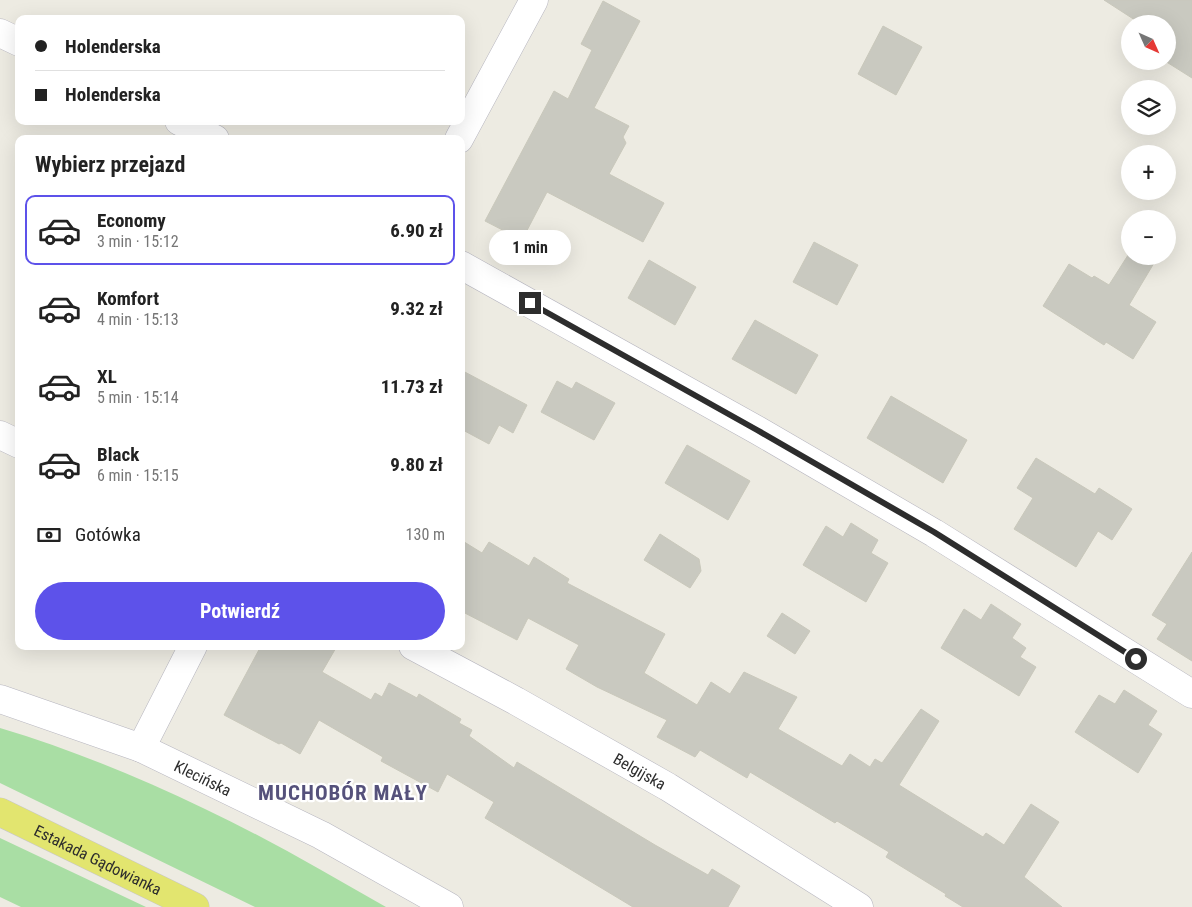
<!DOCTYPE html>
<html lang="pl">
<meta charset="utf-8">
<style>
:root{--surface:#fff;--page:#f6f6f6;--text:#222;--muted:#767676;--line:#e0e0e0;--accent:#5d52ea}
body{margin:0;font-family:"Roboto Condensed",sans-serif;background:var(--page);color:var(--text);height:100vh;display:flex;flex-direction:column;font-size:19px;white-space:nowrap}
*{box-sizing:border-box;margin:0}
p{font-size:16px;color:var(--muted)}
.icon{flex:none;width:28px;height:28px;fill:none;stroke:currentColor;stroke-width:2;stroke-linecap:round;stroke-linejoin:round}
.map{position:relative;flex:1;overflow:hidden}
.panel{position:absolute;left:15px;top:135px;width:450px;height:515px;display:flex;flex-direction:column;background:var(--surface);border-radius:10px;box-shadow:0 5px 20px #0002}
.panel>*{flex:none}
.top-card{position:absolute;left:15px;top:15px;width:450px;height:110px;border-radius:10px;box-shadow:0 5px 20px #0002;display:grid;align-content:center;height:110px;padding:0 20px;background:var(--surface)}
.needle{width:32px;rotate:135deg}
.buttons{position:absolute;left:1121px;top:15px;display:grid;gap:10px}
.buttons a{display:grid;place-items:center;width:55px;height:55px;border-radius:50%;background:var(--surface);box-shadow:0 5px 20px #0002;font-size:25px}
.end{position:absolute;width:22px;height:22px;margin:-11px;border:6px solid #2d2d2d;background:#fff;box-shadow:0 0 0 2px #fff}
.from{border-radius:50%}
.bubble{position:absolute;height:35px;border-radius:18px;background:var(--surface);box-shadow:0 5px 20px #0002;font-size:16px;font-weight:700;line-height:35px;text-align:center}
.top-card b{display:flex;align-items:center;gap:18px;height:48px;font-size:19px}
.top-card b+b{border-top:1px solid var(--line)}
.top-card i{width:12px;height:12px;background:var(--text)}
ul{padding:0;list-style:none}
li{display:flex;align-items:center;gap:15px;height:70px;margin:0 10px 8px;padding:0 10px;border:2px solid transparent;border-radius:10px}
li div{flex:1}
li b{display:block;font-size:19px}
li em{font-style:normal;font-weight:700}
li.current{border-color:var(--accent)}
li>.icon{width:45px;height:45px;stroke-width:1.5}
h2{padding:0 20px;font-size:22px;line-height:60px}
.pay{display:flex;align-items:center;gap:12px;height:55px;padding:0 20px;font-size:19px}
.pay p{margin-inline-start:auto}
.primary-button{display:flex;gap:10px;margin-top:auto;padding:10px 20px}
.primary-button a{flex:1;height:58px;border-radius:30px;background:var(--accent);color:#fff;font-size:20px;font-weight:700;line-height:58px;text-align:center}
.map>svg:first-child{display:block}
.green{fill:#a9dea4}
.building{fill:#c9c9c0;stroke:#c9c8bb}
.lines{fill:none;stroke-linecap:round;stroke-linejoin:round}
.street-casing{stroke:#b6b5bf;stroke-width:29}
.primary-casing{stroke:#c8c8c8;stroke-width:29}
.street{stroke:#fff;stroke-width:28}
.primary{stroke:#e2e56f;stroke-width:28}
.route{stroke:#2d2d2d;stroke-width:6}
.labels{text-anchor:middle;dominant-baseline:central;stroke-width:4.5;stroke-linejoin:round;paint-order:stroke}
.street-label{font-size:16px;fill:#2d2d2d;stroke:#fff}
.district-label{font-size:21px;font-weight:bold;letter-spacing:1px;fill:#55517b;stroke:#fff}
</style>
<div class="map">
<svg width="1192" height="907" viewBox="0 0 1192 907">
<rect width="100%" height="100%" fill="#edebe2"/>
<path class="green" d="M0 728C70 749 139 777 205 809 267 838 326 873 386 907H255L0 783Z
M0 838 146 907H21L0 897Z"/>
<path class="building" d="M1104 0H1192V78L1165 61H1168V24H1137L1138 22Z
M603 1 640 21 594 108 629 126 623 137 626 143 609 174 664 203 643 242 547 192 522 240 485 221 554 91 568 99 592 50 581 44Z
M883 26 922 47 896 95 858 74Z
M814 242 858 265 837 305 793 282Z
M1130 252V256H1144L1154 263 1129 305 1156 322 1133 359 1106 342 1104 345 1043 306 1069 264 1092 278 1094 276 1109 285Z
M649 260 696 287 675 325 628 298Z
M755 320 818 355 796 394 732 359Z
M461 370 527 405 513 433 499 425 489 444 461 429Z
M557 381 572 389 576 382 615 403 594 440 541 412Z
M891 396 967 440 943 483 867 438Z
M687 445 750 481 728 520 665 483Z
M1036 458 1095 494 1099 488 1132 509 1112 540 1098 531 1076 567 1014 529 1033 498 1017 488Z
M851 523 878 540 871 553 888 563 866 602 803 565 826 526 843 537Z
M660 534 699 559 701 571 690 588 644 560Z
M461 540 482 553 489 542 529 566 534 557 569 579 567 583 665 634 644 673 697 705 711 682 730 694 744 672 797 697 778 729 842 766 850 754 870 767 875 759 882 763 921 709 939 721 899 785 983 837 986 833 1004 845 1031 804 1059 822 1024 877 1062 907H963L945 896 946 894 886 857 889 852 837 821 835 823 750 772 747 778 700 750 695 757 657 737 667 720 597 687 566 669 579 645 528 618 517 640 461 611Z
M1192 552V661L1157 639 1167 624 1152 615Z
M991 604 1021 624 1012 638 1026 648 1020 657 1036 667 1019 696 941 648 964 609 981 620Z
M782 613 810 631 795 654 767 636Z
M261 646H337L322 672 371 700 375 693 382 697 389 683 417 698 419 694 461 719 459 723 472 730 469 736 514 768 517 762 655 845 708 875 712 869 740 886 728 907H633L485 818 494 802 447 774 438 792 381 761 383 757 319 720 300 754 281 743 279 744 224 715Z
M1124 690 1157 711 1148 725 1162 734 1138 773 1075 732 1099 695 1115 704Z"/>
<g class="lines">
<g class="street-casing">
<g id="street">
<path d="M0 33 19 42"/>
<path d="M179 121 215 139"/>
<path d="M459 139 534 0"/>
<path d="M461 265 757 430 934 533 1192 694"/>
<path d="M0 435 19 444"/>
<path id="s1" d="M413 646 516 701 668 787 859 907"/>
<path id="s2" d="M0 699 141 748 321 835 449 907"/>
<path d="M141 748 193 646"/>
</g>
</g>
<g class="primary-casing">
<g id="primary">
<path id="s3" d="M0 812 195 907"/>
</g>
</g>
<use href="#street" class="street"/>
<use href="#primary" class="primary"/>
</g>
<g class="lines">
<path class="route" d="M530 303 757 430 934 532 1136 659"/>
</g>
<g class="labels">
<g class="street-label">
<text stroke="none"><textPath href="#s1" startOffset="259">Belgijska</textPath></text>
<text stroke="none"><textPath href="#s2" startOffset="218">Klecińska</textPath></text>
<text stroke="none"><textPath href="#s3" startOffset="109">Estakada Gądowianka</textPath></text>
</g>
<g class="district-label">
<text x="343" y="793">MUCHOBÓR MAŁY</text>
</g>
</g>
</svg>
<div class="buttons">
<a><svg class="needle" viewBox="-14 -14 28 28"><path d="M0-13l5 13h-10z" fill="#e53935"/><path d="M0 13l5-13h-10z" fill="#767676"/></svg></a>
<a><svg class="icon" aria-label="layers" viewBox="0 0 24 24"><path d="M12 4l9 5-9 5-9-5zM3 14l9 5 9-5"/></svg></a>
<a>+</a>
<a>−</a>
</div>
<i class="end from" style="left:1136px;top:659px"></i>
<i class="end" style="left:530px;top:303px"></i>
<div class="bubble" style="left:489px;top:230px;width:82px">1 min</div>
<div class="top-card">
<b><i class="from"></i>Holenderska</b>
<b><i></i>Holenderska</b>
</div>
<section class="panel">
<h2>Wybierz przejazd</h2>
<ul>
<li class="current"><svg class="icon" aria-label="car" viewBox="0 0 24 24"><path d="M5 17H2v-5l4-1 3-4h7l3 4 3 1v5h-3M9 17h6M6 11h13"/><circle cx="7" cy="17" r="2"/><circle cx="17" cy="17" r="2"/></svg><div><b>Economy</b><p>3 min · 15:12</p></div><em>6.90 zł</em></li>
<li><svg class="icon" aria-label="car" viewBox="0 0 24 24"><path d="M5 17H2v-5l4-1 3-4h7l3 4 3 1v5h-3M9 17h6M6 11h13"/><circle cx="7" cy="17" r="2"/><circle cx="17" cy="17" r="2"/></svg><div><b>Komfort</b><p>4 min · 15:13</p></div><em>9.32 zł</em></li>
<li><svg class="icon" aria-label="car" viewBox="0 0 24 24"><path d="M5 17H2v-5l4-1 3-4h7l3 4 3 1v5h-3M9 17h6M6 11h13"/><circle cx="7" cy="17" r="2"/><circle cx="17" cy="17" r="2"/></svg><div><b>XL</b><p>5 min · 15:14</p></div><em>11.73 zł</em></li>
<li><svg class="icon" aria-label="car" viewBox="0 0 24 24"><path d="M5 17H2v-5l4-1 3-4h7l3 4 3 1v5h-3M9 17h6M6 11h13"/><circle cx="7" cy="17" r="2"/><circle cx="17" cy="17" r="2"/></svg><div><b>Black</b><p>6 min · 15:15</p></div><em>9.80 zł</em></li>
</ul>
<div class="pay"><svg class="icon" aria-label="cash" viewBox="0 0 24 24"><path d="M3 7h18v10H3z"/><circle cx="12" cy="12" r="2"/></svg>Gotówka<p>130 m</p></div>
<div class="primary-button"><a>Potwierdź</a></div>
</section>
</div>
